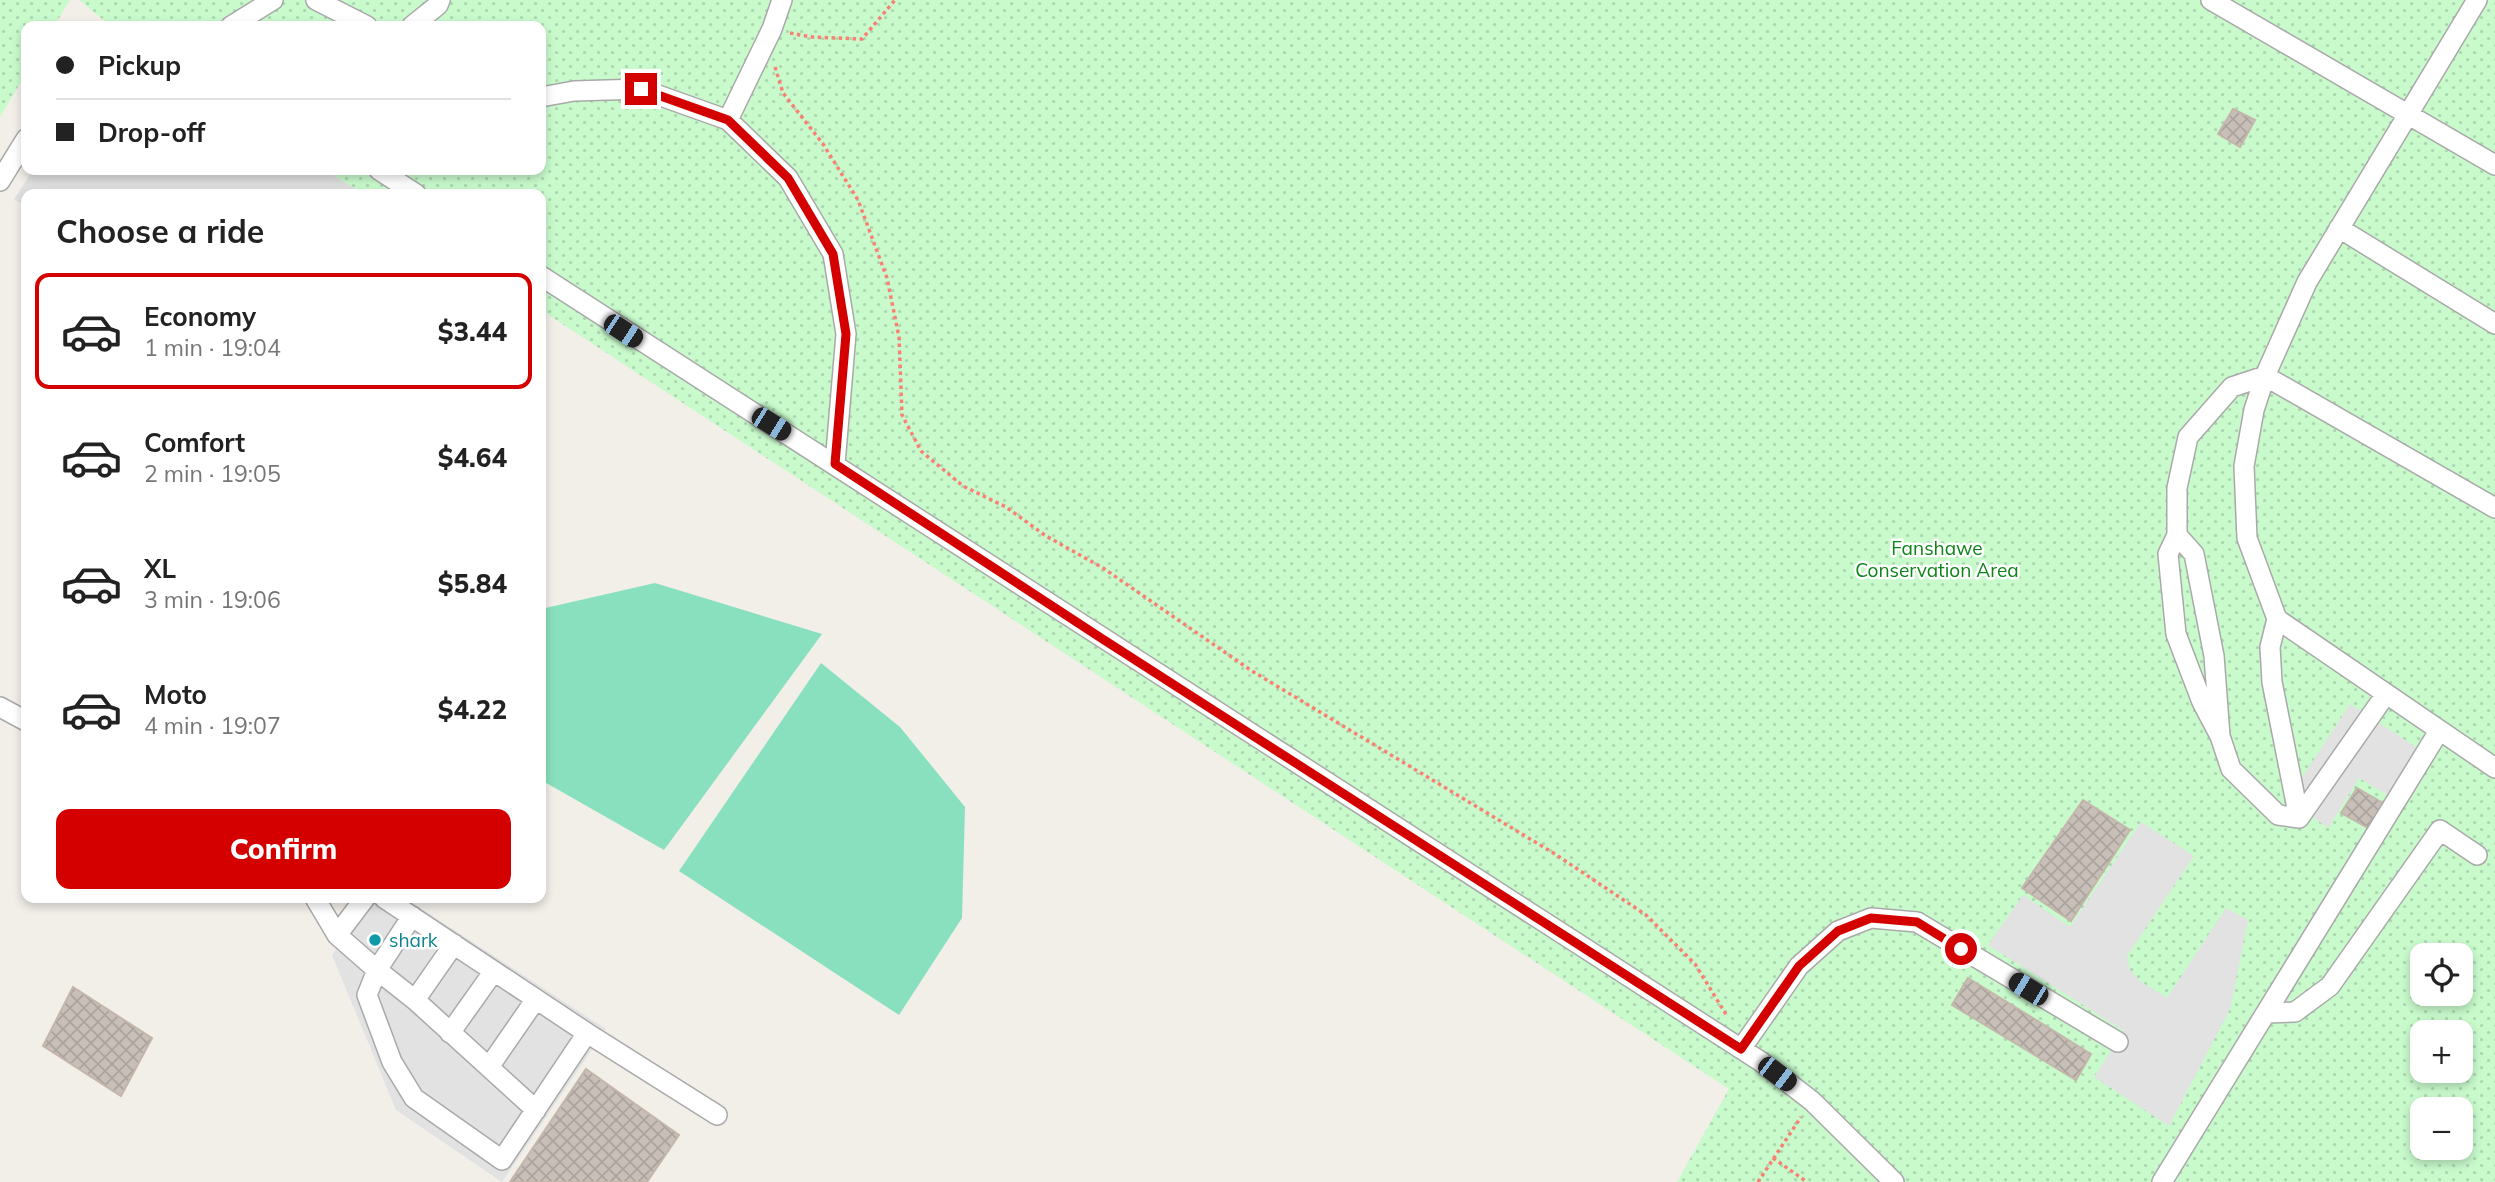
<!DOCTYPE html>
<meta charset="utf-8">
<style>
:root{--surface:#fff;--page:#f2f2f2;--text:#222;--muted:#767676;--line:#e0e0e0;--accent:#d40000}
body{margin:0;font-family:Mulish,sans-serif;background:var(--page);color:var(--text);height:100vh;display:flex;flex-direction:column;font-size:26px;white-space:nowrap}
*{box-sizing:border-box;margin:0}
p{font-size:23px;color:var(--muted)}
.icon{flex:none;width:38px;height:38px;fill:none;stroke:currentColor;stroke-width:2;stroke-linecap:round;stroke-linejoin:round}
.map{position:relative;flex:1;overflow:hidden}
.drawer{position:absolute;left:21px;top:189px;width:525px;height:714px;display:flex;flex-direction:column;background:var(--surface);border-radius:14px;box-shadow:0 4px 10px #0003}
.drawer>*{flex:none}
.banner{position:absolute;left:21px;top:21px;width:525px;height:154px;border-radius:14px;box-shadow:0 4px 10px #0003;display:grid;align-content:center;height:154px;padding:0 35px;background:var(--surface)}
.buttons{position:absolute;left:2410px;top:943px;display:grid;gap:14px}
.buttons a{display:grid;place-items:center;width:63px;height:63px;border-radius:14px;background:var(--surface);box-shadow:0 4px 10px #0003;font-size:35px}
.end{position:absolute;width:32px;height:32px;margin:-16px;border:9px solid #d40000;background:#fff;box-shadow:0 0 0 4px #fff}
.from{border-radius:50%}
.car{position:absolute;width:21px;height:42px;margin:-21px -10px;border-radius:9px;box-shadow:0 0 5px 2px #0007;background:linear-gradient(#222 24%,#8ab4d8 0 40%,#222 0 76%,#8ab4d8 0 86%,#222 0)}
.banner b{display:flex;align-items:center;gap:24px;height:66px;font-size:26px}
.banner b+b{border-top:2px solid var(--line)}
.banner i{width:18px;height:18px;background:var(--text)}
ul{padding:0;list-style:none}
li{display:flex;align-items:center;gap:21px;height:116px;margin:0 14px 10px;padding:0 21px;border:4px solid transparent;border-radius:14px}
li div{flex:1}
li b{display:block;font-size:26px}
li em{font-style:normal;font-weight:800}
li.current{border-color:var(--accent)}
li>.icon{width:63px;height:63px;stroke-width:1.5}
h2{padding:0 35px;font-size:32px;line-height:84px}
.button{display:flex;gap:14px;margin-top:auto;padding:14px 35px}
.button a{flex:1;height:80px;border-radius:14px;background:var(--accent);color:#fff;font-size:28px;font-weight:800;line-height:80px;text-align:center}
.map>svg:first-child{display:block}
.residential{fill:#e0dfdf}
.park{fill:url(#park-dots);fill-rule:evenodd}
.pitch{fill:#88e0be}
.parking{fill:#e2e2e2}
.building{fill:url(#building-cross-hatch);stroke:#c4b6ab;stroke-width:2}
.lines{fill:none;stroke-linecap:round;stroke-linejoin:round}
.minor-casing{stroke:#a9a9a9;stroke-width:22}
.path{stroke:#fa8072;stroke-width:3.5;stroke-dasharray:3.5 3.5;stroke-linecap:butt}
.minor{stroke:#fff;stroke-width:19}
.route{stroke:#d40000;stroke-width:9}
.culture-dot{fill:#0f9aa8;stroke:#fff;stroke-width:2.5}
.labels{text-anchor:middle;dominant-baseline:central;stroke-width:5;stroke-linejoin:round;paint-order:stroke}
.park-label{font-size:19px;fill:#0c8416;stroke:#fff}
.culture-label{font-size:19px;fill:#0d838f;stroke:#fff;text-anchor:start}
</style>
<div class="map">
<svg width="2495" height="1182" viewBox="0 0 2495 1182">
<defs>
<pattern id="park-dots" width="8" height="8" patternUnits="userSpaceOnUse" patternTransform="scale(1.75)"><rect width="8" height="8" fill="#c8facc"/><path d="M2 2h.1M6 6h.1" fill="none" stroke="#acd6af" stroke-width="1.8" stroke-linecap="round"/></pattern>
<pattern id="building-cross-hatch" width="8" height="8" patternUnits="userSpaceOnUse" patternTransform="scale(1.75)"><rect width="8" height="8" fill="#c7bfb8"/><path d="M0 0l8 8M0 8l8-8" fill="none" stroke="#aba49e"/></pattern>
</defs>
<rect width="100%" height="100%" fill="#f2efe9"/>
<path class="residential" d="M33 170H325L362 193 26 194V207L14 199Z"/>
<path class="park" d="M0 0H70L54 26H26V73L0 117Z
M79 0H2495V1182H1677L1729 1089 541 310V194H364L325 170H541V26H111ZM2422 956H2460V994H2422ZM2422 1032H2460V1071H2422ZM2422 1110H2460V1148H2422Z"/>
<path class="pitch" d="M655 583 822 634 664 850 541 780V609Z
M821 663 900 727 965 807 962 918 899 1015 679 871Z"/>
<path class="parking" d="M2350 704 2416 747 2388 795 2359 778 2328 828 2288 799Z
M2141 822 2194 856 2127 956 2130 970 2140 981 2167 998 2226 908 2248 920 2230 1009 2169 1126 2094 1077 2124 1031 1988 945 2023 895 2070 927Z
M369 898H405L606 1029 502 1182 396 1110 332 955Z"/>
<path class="building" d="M2233 109 2255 120 2240 147 2218 134Z
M2357 788 2383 803 2368 828 2341 813Z
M2083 800 2130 830 2071 921 2022 888Z
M1968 978 2091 1054 2076 1080 1952 1005Z
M73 987 152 1038 121 1096 43 1046Z
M586 1069 679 1135 647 1182H510Z"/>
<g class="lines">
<g class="minor-casing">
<path id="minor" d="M316 0 367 26
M2211 0 2495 165
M2477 0 2307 282 2265 376 2254 410 2244 466 2247 538 2277 619 2495 768
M231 26 273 0
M412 26 438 5 440 0
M541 97 574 91 641 89 728 120 788 178 833 254 846 334 835 464
M728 120 772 29 782 0
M379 170 416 194
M0 181 26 139
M2339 228 2495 324
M541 276 1760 1061 1812 1101 1894 1182
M2177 535V488L2188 437 2232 387 2265 376 2495 508
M2277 619 2270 647 2272 682 2299 818
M0 707 26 721
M2220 736 2214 656 2194 554 2177 535 2168 554 2176 634 2202 702 2220 736 2231 769 2278 815 2299 818 2386 694
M315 898 337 935 377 970 367 995 392 1062 414 1098 502 1160 587 1033 717 1115
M384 898 587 1033
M412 916 377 970 415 1000 536 1110
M337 935 365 898
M415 1000 454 944
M2266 1013 2295 1012 2330 986 2440 830 2477 855
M450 1033 494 971
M1741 1049 1799 966 1838 931 1871 918 1917 922 2118 1042
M489 1067 536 999
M2162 1182 2439 731"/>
</g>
<path class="path" d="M790 33 811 37 862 39 895 0
M775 67 783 93 823 144 858 200 887 278 899 337 902 415 921 451 963 486 1006 507 1046 536 1103 568 1252 671 1555 854 1646 915 1695 964 1727 1016
M1773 1158 1807 1182
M1758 1182 1801 1117"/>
<use href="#minor" class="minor"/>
</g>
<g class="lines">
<path class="route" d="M641 89 728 120 788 178 833 254 846 334 835 464 1101 638 1741 1049 1799 966 1838 931 1871 918 1917 922 1961 949"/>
</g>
<circle class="culture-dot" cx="375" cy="940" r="7"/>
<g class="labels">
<g class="park-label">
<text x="1937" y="548">Fanshawe<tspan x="1937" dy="22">Conservation Area</tspan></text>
</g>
<g class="culture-label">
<text x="389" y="940">shark</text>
</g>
</g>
</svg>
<div class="buttons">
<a><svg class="icon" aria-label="locate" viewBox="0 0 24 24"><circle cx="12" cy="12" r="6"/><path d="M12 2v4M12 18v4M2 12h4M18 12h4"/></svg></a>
<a>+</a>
<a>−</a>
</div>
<i class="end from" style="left:1961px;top:949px"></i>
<i class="end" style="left:641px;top:89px"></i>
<i class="car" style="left:623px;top:331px;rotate:123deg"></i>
<i class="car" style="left:771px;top:424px;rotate:122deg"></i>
<i class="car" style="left:2028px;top:989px;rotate:301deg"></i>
<i class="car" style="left:1777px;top:1074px;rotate:127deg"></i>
<div class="banner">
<b><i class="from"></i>Pickup</b>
<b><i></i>Drop-off</b>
</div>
<section class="drawer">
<h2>Choose a ride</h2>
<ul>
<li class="current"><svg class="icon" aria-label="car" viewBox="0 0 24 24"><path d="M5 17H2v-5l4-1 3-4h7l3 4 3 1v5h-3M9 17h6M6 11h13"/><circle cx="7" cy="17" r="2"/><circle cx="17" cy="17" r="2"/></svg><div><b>Economy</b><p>1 min · 19:04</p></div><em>$3.44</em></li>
<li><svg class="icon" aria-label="car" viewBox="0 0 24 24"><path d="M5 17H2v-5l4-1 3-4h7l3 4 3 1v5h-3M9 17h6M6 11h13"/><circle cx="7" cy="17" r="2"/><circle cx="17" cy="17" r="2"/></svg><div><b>Comfort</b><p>2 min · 19:05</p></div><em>$4.64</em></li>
<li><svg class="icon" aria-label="car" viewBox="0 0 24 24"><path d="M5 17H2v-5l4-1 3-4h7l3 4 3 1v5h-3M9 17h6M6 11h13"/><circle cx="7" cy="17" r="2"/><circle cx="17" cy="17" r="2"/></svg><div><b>XL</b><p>3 min · 19:06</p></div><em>$5.84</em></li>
<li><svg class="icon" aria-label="car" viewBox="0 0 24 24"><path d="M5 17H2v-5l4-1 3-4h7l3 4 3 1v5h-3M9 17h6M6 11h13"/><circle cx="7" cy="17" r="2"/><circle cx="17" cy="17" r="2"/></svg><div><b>Moto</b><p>4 min · 19:07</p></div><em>$4.22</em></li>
</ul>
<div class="button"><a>Confirm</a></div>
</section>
</div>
